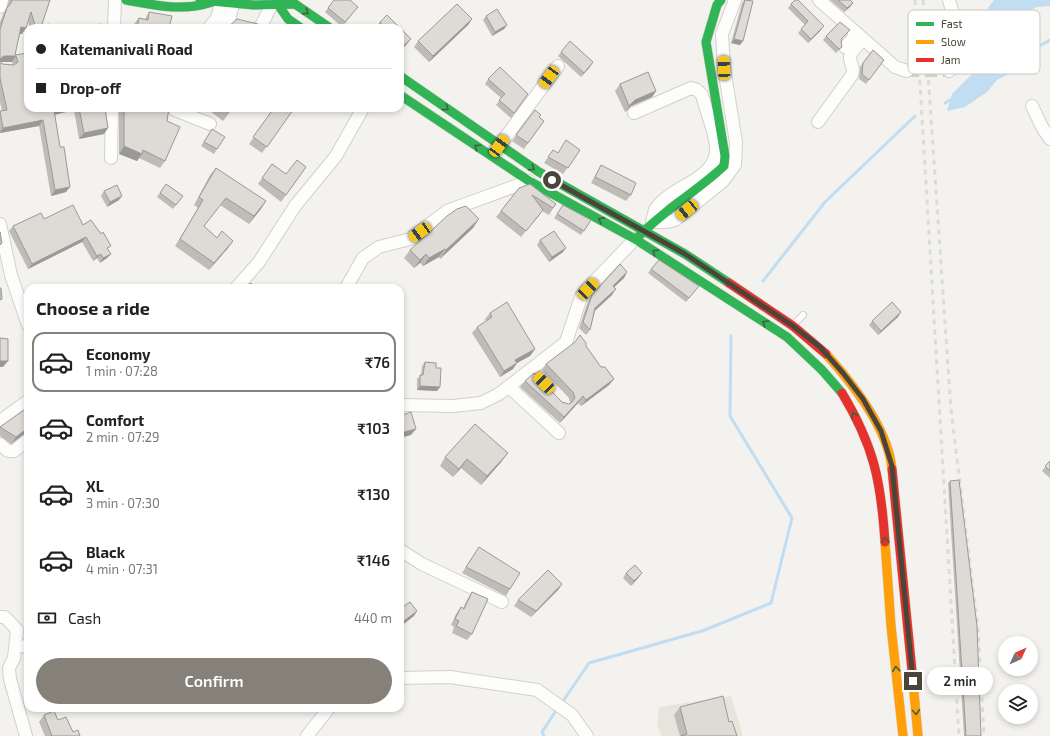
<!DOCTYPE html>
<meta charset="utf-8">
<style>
:root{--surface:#fff;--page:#f2f2f2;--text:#222;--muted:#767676;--line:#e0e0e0;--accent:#868178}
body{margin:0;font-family:"Exo 2",sans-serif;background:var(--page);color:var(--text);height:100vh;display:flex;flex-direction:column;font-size:15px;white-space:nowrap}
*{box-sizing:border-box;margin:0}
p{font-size:13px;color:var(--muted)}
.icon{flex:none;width:22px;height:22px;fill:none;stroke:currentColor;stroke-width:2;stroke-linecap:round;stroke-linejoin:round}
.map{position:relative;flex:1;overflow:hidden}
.panel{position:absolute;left:24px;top:284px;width:380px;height:428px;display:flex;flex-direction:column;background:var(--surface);border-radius:12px;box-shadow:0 2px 6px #0003}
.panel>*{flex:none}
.hud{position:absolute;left:24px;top:24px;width:380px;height:88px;border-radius:12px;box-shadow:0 2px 6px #0003;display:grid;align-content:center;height:88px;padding:0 12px;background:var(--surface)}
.needle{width:26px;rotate:46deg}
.fabs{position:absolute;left:998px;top:636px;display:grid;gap:8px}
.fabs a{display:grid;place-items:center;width:40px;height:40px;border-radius:50%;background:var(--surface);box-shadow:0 2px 6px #0003;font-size:20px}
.end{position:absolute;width:18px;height:18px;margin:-9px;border:5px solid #4b4439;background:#fff;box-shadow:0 0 0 2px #fff}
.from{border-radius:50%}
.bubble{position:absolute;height:28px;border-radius:14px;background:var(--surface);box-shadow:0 2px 6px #0003;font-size:13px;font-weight:600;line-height:28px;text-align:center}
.car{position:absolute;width:12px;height:24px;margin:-12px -6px;border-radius:5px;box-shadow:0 0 3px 1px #0007;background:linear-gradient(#f5c518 24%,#345 0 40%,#f5c518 0 76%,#345 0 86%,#f5c518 0)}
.hud b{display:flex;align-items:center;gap:14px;height:38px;font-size:15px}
.hud b+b{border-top:1px solid var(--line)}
.hud i{width:10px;height:10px;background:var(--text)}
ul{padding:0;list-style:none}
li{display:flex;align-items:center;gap:12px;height:60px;margin:0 8px 6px;padding:0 4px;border:2px solid transparent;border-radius:12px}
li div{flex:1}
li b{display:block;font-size:15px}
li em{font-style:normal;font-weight:600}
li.selected{border-color:var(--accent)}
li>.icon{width:36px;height:36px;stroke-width:1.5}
h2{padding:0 12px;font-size:18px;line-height:48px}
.pay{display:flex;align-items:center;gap:10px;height:44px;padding:0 12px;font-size:15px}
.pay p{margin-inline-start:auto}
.primary-button{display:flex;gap:8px;margin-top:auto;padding:8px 12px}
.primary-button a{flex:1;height:46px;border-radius:24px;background:var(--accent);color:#fff;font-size:16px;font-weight:600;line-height:46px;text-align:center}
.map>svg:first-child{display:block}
.residential{fill:#e7e4dc}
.water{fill:#c0ddf1}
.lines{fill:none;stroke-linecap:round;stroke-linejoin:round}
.stream{stroke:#c0ddf1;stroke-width:3}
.street-tunnel{stroke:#d2cfca;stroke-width:12;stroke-dasharray:12 6;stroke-linecap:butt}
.lane-casing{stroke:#d2d0cb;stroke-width:8}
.street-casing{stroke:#d2d0cb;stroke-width:14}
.fast-casing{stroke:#d3cfc5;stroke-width:10}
.slow-casing{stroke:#d3cfc5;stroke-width:10}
.jam-casing{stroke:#d3cfc5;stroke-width:10}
.lane{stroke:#fdfdfc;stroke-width:6}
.street{stroke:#fdfdfc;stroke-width:12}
.fast{stroke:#30b455;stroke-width:9}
.slow{stroke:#ff9f0a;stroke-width:9}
.jam{stroke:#e5322d;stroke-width:9}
.rail{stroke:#dbdbda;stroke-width:3;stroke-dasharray:5 5;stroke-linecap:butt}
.wall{fill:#bfbcb8;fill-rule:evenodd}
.shaded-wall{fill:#9b9996}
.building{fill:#dedbd6;stroke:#9b9996}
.oneway{stroke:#446040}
.route{stroke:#4b4439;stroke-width:5}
.key{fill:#fff;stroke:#c9c7c4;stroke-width:1}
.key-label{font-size:11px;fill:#4b4439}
</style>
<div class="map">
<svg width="1050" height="736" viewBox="0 0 1050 736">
<rect width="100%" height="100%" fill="#f4f2ee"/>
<path class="residential" d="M731 696 743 736H662L657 725 659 707Z"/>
<path class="water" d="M994 0H1050V6L1037 7 1010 21 1017 36 1034 56 1018 69 997 80 987 92 965 107 947 111 952 94 971 75 981 54 990 43 995 28 988 8Z"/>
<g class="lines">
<path class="stream" d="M1027 53 1050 40
M945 103 952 99
M763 281 825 202 915 116
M561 704 589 663 702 631 771 603 792 518 730 416 731 336
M544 736 542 732 557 709"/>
<path class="street-tunnel" d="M907 71H949"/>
<g class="lane-casing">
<path id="lane" d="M793 325 803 315"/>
</g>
<g class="street-casing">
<path id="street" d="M819 0 895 67 907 71
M0 7 2 0
M114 28 115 0
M209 28 217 18 221 3
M221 28 230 17 233 4
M260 28 271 6
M845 47 857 34
M949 71C970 56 954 20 949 0
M1032 106 1042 127 1050 139
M174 108 175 110 210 124
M634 113 691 88 697 90 702 95C706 111 714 129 716 146 719 181 669 185 655 210 654 214 653 218 652 222H667L675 220 723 181 735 165 736 142 724 68 722 34 735 0
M818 122 852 75C855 69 851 65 850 59 849 53 859 44 863 39
M499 146 558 66
M111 158 112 108
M0 224 11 275 28 325
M236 288 259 262 295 206 336 156 363 108
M346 288 363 258 379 247 410 239 447 211 529 181
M509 387 559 433
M400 405 453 406 481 403 499 394 566 342 581 297 587 289 635 239
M0 421 28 401
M0 444 8 451H14L28 440
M400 550 422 564 502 602
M0 617H5L17 630 14 658 9 668 10 679 26 736
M25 647 28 644
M400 678 450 677 537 690 572 715 587 736
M307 736 329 708"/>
</g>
<g class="fast-casing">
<path id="fast" d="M126 0C155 5 183 12 212 2
M200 0 254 5 295 4 330 28
M279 6 288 19 301 28
M400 76 539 172 685 254 729 283
M400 95 529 181 635 239 787 337 822 370 842 393
M638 237C664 210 697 191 724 166L725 156 706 42 717 5 721 0"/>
</g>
<g class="slow-casing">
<path id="slow" d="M826 354C853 384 888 428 892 469
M885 542 891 626 903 736
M912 671 918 736"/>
</g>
<g class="jam-casing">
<path id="jam" d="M729 283 793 326 826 354
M842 393C874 446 881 481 885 542
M892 469 912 671"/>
</g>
<use href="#lane" class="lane"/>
<use href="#street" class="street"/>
<use href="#fast" class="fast"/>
<use href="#slow" class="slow"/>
<use href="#jam" class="jam"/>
<path class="rail" d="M915 0 959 736
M923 0 951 410 978 628 984 736"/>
</g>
<path class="wall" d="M9 0H50L41 27 49 28H30L28 21 22 34H20L15 55 28 53V108H105L108 128 104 134 79 139 74 110 54 114 66 192 51 196 39 126 0 133V111H2L0 102V22L3 14 7 7ZM1 62H12L13 65 2 64Z
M744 0H750L740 45 731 43 742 3Z
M830 0H850V7L844 12Z
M791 4 821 30 808 43 798 33 805 25 788 8Z
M358 7 342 27 325 12 328 8Z
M149 12 169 28H134V24L139 18 145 19Z
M387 15 411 39 406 45 400 51V28H375L380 22Z
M486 16 507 25 504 29 492 36 483 20Z
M472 19 468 25 429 62 414 47 418 41Z
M850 30 841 40V41L842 47 836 53 823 40 826 36Z
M873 50 884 60 866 84 859 79 860 67Z
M561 52 590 67 581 77 558 56Z
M488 79 528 94 511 118 496 105 501 98 485 84Z
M620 84 656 91 652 97 631 106 625 112 615 91Z
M119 108H169L167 121 165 161 160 168 139 158 137 161 119 154Z
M206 108H233L223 121Z
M274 108 293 110 262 153 249 144Z
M346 108H353L350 111Z
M535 110 539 117 544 121 524 149 512 141Z
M212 129 217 149 214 154 201 146Z
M553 150 557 153 580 150 563 174 544 163Z
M272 164 286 174 306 167 281 202 258 184Z
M601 165 631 195 626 201 591 183 597 172Z
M216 168 266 201 249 224 220 205 204 226 217 238 233 241 228 248 209 270 175 246 198 208 194 205 210 175Z
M166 184 183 196 173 209 157 197Z
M519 188 556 204 549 215 542 211 521 237 496 217Z
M104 191 119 200 107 207 101 196Z
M563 205 591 220 581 235 554 218Z
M83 225 108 250 111 254 107 258 100 263 97 258 93 261 82 242 28 269 9 231 13 226Z
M473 228 440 259 439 257 423 266 420 263 414 268 404 258 410 250Z
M540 240 563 252 549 262 537 245Z
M651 269 699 286 686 302 648 273Z
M627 272 624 278 614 287 612 295 595 311 590 330 586 335 579 328 588 301 592 295Z
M490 313 535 349 530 356 517 363 513 369 500 377 472 333 477 327 486 321 485 319Z
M898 317 878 335 869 325 872 321Z
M586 346 601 367 614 379 609 385 581 406 578 403 560 423 520 387 525 381 562 402 569 404 570 403 569 398 542 370 546 364Z
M425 362 436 368 440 387 437 391 417 390V379L421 375 422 366Z
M28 407V431L11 444 0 436V427Z
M445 457 502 461 481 485 461 468 453 477 440 466Z
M1050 461V478L1042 471Z
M950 481 981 736H964L948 483Z
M479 547 510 589 506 596 462 573Z
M626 573 639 577 631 586 623 578Z
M562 584 558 590 531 617 514 606 518 600Z
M472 592V634L467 640 452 633 454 627 451 625 456 614 461 607 463 608 468 598Z
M680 707 729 722 737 736H680L674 715Z
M44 715 58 720 73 732 80 736H45L39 722Z"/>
<path class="shaded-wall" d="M853 3 850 7 844 12 847 8Z
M472 19 468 25 429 62 433 56Z
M507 25 504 29 492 36 495 32Z
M824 26 821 30 808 43 811 39Z
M21 27 26 28 22 34 17 33Z
M411 39 406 45 400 51V49Z
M734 39 743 41 740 45 731 43Z
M4 56H16L12 62H0V59Z
M593 62 590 67 581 77 584 73Z
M656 91 652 97 631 106 625 112 629 106 635 100Z
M61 108H75L74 110 50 116 54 110Z
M43 120 39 126 0 133V132L3 128Z
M108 128 104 134 79 139 84 133Z
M124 146 142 154 137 161 119 154Z
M70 187 66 192 51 196 55 190Z
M122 196 119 200 107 207 110 202Z
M266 201 261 209 249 224 254 216Z
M543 210 538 217 521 237 526 231Z
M479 219 473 228 440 259 446 250Z
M86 237 82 242 28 269 32 264Z
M233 241 228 248 209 270 214 263Z
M566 248 563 252 549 262 552 257Z
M445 249 439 257 423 266 429 258Z
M101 254 97 258 93 261 97 256Z
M111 254 107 258 100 263 103 258Z
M426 254 420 263 414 268 420 260Z
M627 272 624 278 609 292 613 286Z
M616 289 612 295 591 314 595 308Z
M901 312 898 317 878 335 881 331Z
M535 349 530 356 517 363 513 369 500 377 504 371 515 360Z
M0 361H8L3 367H0Z
M614 379 609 385 581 406 586 400Z
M420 386 440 387 437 391 417 390Z
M583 396 578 403 560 423 564 417Z
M28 428V431L11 444 16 437Z
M416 429 411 435 400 438V433Z
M508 453 502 461 481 485 487 476Z
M467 459 461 468 453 477 459 469Z
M642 573 639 577 631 586 634 581Z
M562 584 558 590 531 617 536 611Z
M417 611 414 616 400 627V624Z"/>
<path class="building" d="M12 0H50L41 27 49 24V28H36L31 12 26 28 21 27 15 55 28 53V108H61L54 110 60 147H64L70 187 55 190 43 120 3 128 0 111 7 110 0 78V60L2 64 14 65 18 62 16 56H4L0 59V29L7 8 11 3Z
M334 0H350L358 7 345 22 328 8Z
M745 0 753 1 743 41 734 39Z
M795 0H798L824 26 811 39 801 29 808 21 791 4Z
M838 0H850L853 3 847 8Z
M457 4 472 19 433 56 418 41Z
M497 9 507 25 495 32 486 16Z
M149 12 172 16 169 28H137L139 18 148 20Z
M387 15 411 39 400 49V28H384L380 22Z
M237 19 258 24 259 26 257 28H227Z
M840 22 850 30 842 38 841 41 842 47 839 49 826 36Z
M100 24 101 28H87V27Z
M570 41 593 62 584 73 561 52Z
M873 50 884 60 869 80 862 74 863 63Z
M500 67 528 94 514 113 499 100 505 94 488 79Z
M648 72 656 91 635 100 629 106 620 84Z
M79 108H105L108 128 84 133Z
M124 108H169L167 121 180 127 165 161 143 150 142 154 124 146Z
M223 108H233L229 112Z
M274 108H291L293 110 267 147 253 137Z
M535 110 541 115 539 117 544 121 528 143 516 135Z
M212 129 225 137 217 149 204 142Z
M566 140 580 150 568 168 548 157 553 150 558 153Z
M297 160 306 167 286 195 262 178 272 164 286 174Z
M601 165 636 183 631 195 595 177Z
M216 168 266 201 254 216 226 198 204 226 217 238 222 231 233 241 214 263 180 239 203 200 199 197Z
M166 184 183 196 176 205 160 193Z
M530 184 556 204 553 208 532 195 543 210 526 231 501 211 519 188Z
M117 185 122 196 110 202 104 191Z
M73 205 83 225 91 220 101 234 103 232 111 246 107 248 111 254 103 258 101 254 97 256 86 237 32 264 13 226 41 213 44 219Z
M563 205 591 220 584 231 557 214Z
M466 206 479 219 446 250 445 249 429 258 426 254 420 260 410 250 447 216 457 209Z
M554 231 566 248 552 257 540 240Z
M0 232 2 243 0 245Z
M659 260 699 286 689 298 651 269Z
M620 264 627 272 613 286 616 289 595 308 590 330 583 322 592 295Z
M251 283 256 288H246Z
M0 288H1L2 299 0 300Z
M507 302 535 349 515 360 517 363 504 371 477 327 492 317 490 313Z
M892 302 901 312 881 331 872 321Z
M580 335 586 343V346L601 367H605L614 379 586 400 583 396 564 417 525 381 534 373 562 402 569 404 572 402 575 398 573 392 546 364 575 342Z
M0 338 8 339V361H0Z
M425 362 436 363V368H441L440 387 420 386V375H423Z
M28 407V428L16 437 0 427Z
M411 412 416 429 400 433V416Z
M475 424 508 453 487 476 467 459 459 469 445 457Z
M1050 461V471L1045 466Z
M959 480 977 626 981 736H966L950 481Z
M479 547 520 573 510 589 466 567Z
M635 565 642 573 634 581 626 573Z
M548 570 562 584 536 611 518 600Z
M472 592 488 599 472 634 456 626 459 621 455 619 461 607 464 609Z
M410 602 417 611 400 624V609Z
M723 696 729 722 732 721 737 736H681L687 734 680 707Z
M54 711 58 720 66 717 73 732 78 730 80 736H52L44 715Z"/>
<defs><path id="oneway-chevron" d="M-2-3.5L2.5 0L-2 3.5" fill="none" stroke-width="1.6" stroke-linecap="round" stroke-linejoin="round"/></defs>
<g class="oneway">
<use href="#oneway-chevron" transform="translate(306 12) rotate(34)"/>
<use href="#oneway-chevron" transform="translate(446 108) rotate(36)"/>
<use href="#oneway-chevron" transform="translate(477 147) rotate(-146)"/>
<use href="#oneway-chevron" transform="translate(532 168) rotate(34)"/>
<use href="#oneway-chevron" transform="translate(601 220) rotate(-151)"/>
<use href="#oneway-chevron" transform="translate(655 252) rotate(-147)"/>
<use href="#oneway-chevron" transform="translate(765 323) rotate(-147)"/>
<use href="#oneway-chevron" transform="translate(854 415) rotate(-117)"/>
<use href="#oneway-chevron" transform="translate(885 540) rotate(-94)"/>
<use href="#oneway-chevron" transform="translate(896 669) rotate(-96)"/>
<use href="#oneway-chevron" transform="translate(916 712) rotate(85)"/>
</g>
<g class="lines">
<path class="route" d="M552 180 685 254 793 326 820 347 843 373 863 399 881 431 892 466 913 681"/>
</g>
<rect x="908" y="10" width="132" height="64" rx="6" class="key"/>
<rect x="916" y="22" width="18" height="4" fill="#30b455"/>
<rect x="916" y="40" width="18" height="4" fill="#ff9f0a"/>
<rect x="916" y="58" width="18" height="4" fill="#e5322d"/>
<g class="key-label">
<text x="941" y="28">Fast</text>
<text x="941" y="46">Slow</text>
<text x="941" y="64">Jam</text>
</g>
</svg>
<div class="fabs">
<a><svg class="needle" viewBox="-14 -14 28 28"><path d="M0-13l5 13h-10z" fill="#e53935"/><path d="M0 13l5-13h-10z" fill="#767676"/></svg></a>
<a><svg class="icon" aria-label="layers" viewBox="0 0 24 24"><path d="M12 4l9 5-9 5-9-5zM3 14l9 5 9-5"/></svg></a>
</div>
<i class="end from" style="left:552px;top:180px"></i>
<i class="end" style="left:913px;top:681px"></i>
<div class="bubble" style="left:927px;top:667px;width:66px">2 min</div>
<i class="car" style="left:724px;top:68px;rotate:358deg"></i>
<i class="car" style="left:549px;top:77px;rotate:216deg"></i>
<i class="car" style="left:499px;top:146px;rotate:36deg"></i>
<i class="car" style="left:687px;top:210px;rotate:231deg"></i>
<i class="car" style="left:420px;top:232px;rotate:235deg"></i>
<i class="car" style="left:588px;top:289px;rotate:44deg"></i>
<i class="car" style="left:544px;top:383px;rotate:316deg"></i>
<div class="hud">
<b><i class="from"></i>Katemanivali Road</b>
<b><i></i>Drop-off</b>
</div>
<section class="panel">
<h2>Choose a ride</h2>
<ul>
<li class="selected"><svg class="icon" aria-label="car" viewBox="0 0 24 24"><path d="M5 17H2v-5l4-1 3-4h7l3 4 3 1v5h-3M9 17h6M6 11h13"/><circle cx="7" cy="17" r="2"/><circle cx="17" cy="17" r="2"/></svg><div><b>Economy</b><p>1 min · 07:28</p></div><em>₹76</em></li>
<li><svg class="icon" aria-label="car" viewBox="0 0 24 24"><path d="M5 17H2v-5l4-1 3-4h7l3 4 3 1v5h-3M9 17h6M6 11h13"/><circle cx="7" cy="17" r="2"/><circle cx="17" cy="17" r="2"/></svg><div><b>Comfort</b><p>2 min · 07:29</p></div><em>₹103</em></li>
<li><svg class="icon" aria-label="car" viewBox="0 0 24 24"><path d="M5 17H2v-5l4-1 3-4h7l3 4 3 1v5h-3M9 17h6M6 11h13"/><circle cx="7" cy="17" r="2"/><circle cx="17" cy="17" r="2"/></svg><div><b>XL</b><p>3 min · 07:30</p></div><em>₹130</em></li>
<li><svg class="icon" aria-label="car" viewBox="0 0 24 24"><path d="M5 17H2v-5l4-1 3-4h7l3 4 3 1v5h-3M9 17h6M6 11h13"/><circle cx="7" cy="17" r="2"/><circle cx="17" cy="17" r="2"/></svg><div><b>Black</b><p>4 min · 07:31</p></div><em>₹146</em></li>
</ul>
<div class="pay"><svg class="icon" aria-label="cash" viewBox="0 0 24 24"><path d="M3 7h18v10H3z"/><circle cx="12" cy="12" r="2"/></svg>Cash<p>440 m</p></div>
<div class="primary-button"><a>Confirm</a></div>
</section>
</div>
